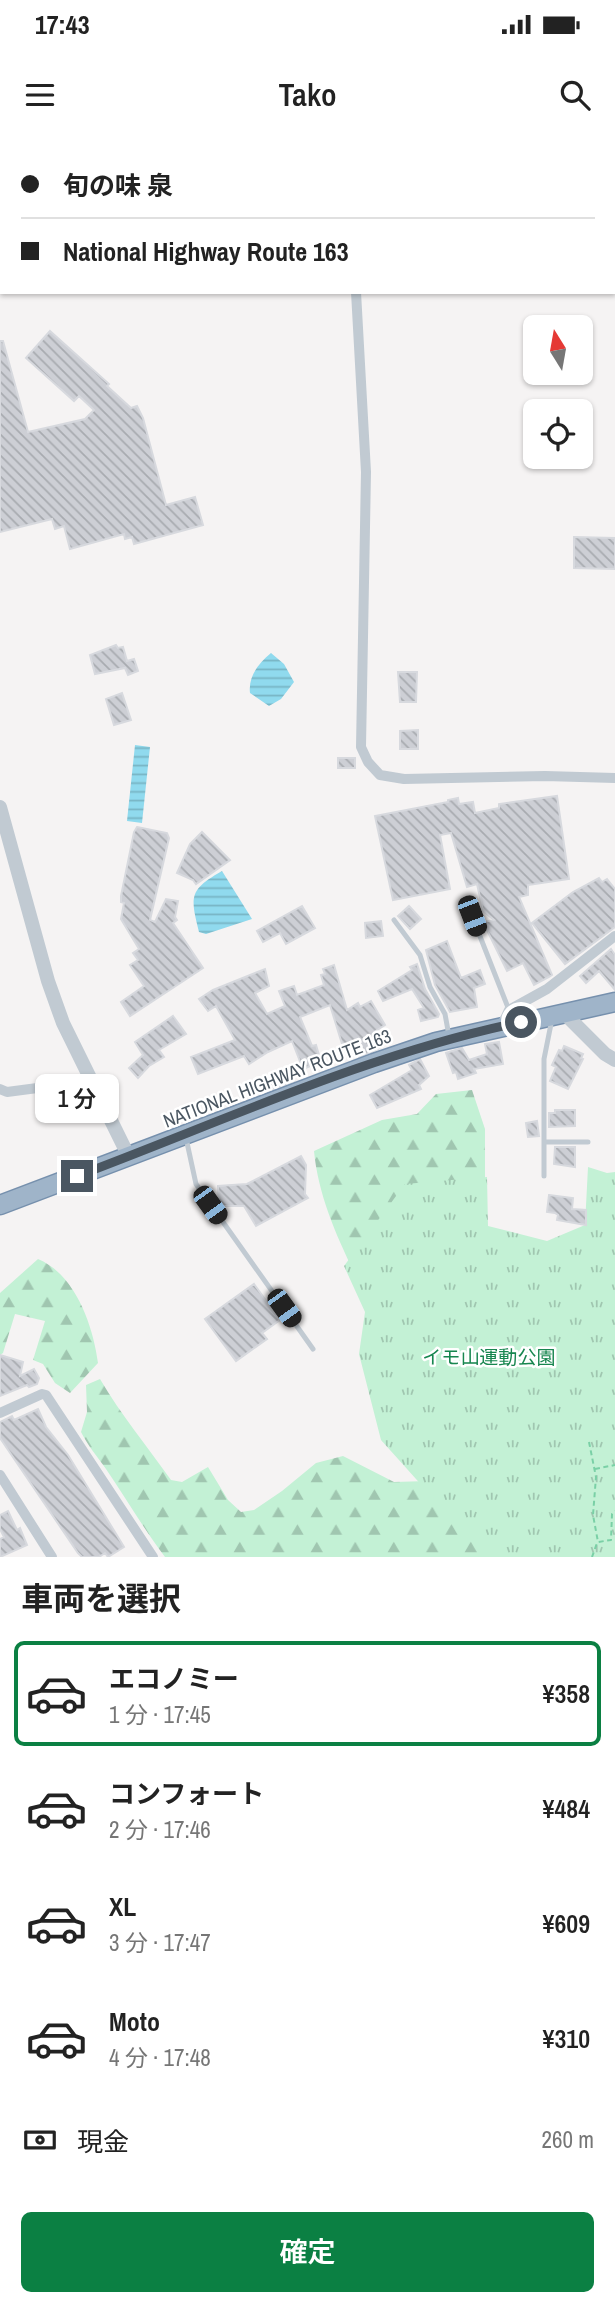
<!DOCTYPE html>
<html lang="ja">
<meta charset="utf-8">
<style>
:root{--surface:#fff;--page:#f2f2f2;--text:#222;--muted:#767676;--line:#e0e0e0;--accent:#0b8043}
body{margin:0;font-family:"Archivo Narrow","Noto Sans JP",sans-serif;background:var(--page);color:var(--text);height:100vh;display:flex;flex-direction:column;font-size:26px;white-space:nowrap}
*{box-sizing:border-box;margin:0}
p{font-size:23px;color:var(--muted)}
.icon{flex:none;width:38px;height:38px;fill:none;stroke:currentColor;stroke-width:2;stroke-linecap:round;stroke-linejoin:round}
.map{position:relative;height:1417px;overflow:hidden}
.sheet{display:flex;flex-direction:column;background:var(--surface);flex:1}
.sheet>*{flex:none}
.guide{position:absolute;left:0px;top:0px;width:616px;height:154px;box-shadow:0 2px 5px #0004;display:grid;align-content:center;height:154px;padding:0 21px;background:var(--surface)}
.needle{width:46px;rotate:349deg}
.controls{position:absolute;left:523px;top:175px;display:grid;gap:14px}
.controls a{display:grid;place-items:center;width:70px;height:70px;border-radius:10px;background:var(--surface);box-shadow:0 2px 5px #0004;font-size:35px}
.end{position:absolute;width:32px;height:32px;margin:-16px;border:9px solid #4a5661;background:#fff;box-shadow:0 0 0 4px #fff}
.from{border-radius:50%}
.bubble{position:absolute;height:49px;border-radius:10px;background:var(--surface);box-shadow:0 2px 5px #0004;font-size:23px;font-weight:600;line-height:49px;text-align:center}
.car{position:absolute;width:21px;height:42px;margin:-21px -10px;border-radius:9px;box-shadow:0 0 5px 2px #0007;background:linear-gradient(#222 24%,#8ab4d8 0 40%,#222 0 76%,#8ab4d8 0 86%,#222 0)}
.guide b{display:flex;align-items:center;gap:24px;height:66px;font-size:26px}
.guide b+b{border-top:2px solid var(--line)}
.guide i{width:18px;height:18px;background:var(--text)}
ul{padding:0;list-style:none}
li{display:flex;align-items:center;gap:21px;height:105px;margin:0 14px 10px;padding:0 7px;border:4px solid transparent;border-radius:10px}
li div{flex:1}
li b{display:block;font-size:26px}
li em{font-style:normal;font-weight:600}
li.on{border-color:var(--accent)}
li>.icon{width:63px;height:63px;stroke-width:1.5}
h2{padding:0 21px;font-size:32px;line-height:84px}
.pay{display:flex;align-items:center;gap:18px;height:77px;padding:0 21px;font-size:26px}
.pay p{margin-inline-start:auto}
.primary-button{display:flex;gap:14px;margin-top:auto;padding:14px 21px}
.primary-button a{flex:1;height:80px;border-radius:10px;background:var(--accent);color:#fff;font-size:28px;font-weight:600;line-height:80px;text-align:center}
.status{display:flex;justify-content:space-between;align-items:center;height:49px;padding:0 35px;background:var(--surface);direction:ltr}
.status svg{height:19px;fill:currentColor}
header{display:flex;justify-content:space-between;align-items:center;height:91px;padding:0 21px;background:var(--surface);font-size:32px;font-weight:600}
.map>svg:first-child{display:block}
.forest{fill:url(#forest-firs)}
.park{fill:url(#park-tufts)}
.water{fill:url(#water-rules)}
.building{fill:url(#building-back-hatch);stroke:#d7d9de;stroke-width:2}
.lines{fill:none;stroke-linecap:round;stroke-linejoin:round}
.trunk-casing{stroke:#7690ad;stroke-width:21}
.path{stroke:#7ad0a6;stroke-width:2;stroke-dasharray:5 3.5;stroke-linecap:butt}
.service{stroke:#c1cad2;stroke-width:5}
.minor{stroke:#c1cad2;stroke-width:10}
.tertiary{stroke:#c1cad2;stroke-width:14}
.trunk{stroke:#9fb4c9;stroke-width:18}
.route{stroke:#4a5661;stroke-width:9}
.labels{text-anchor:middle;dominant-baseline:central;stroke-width:5;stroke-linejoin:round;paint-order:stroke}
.street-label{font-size:19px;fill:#4a5661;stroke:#fff}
.park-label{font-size:19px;fill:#17864f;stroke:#fff}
</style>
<div class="status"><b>17:43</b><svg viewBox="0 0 49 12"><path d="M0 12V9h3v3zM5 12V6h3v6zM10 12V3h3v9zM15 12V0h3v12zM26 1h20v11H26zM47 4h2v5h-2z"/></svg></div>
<header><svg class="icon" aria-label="menu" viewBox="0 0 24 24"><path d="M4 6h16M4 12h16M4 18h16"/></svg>Tako<svg class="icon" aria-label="search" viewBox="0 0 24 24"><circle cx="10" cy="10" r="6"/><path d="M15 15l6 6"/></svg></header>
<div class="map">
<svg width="615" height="1417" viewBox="0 0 615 1417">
<defs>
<pattern id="forest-firs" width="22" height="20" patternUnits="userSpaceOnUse" patternTransform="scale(1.75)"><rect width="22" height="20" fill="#c3f1d5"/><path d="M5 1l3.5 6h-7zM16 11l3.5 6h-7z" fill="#a0c6b0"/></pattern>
<pattern id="park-tufts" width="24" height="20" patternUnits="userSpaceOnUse" patternTransform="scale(1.75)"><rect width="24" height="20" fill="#c3f1d5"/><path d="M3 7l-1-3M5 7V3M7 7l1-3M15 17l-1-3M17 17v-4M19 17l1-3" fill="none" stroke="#a0c6b0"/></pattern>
<pattern id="water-rules" width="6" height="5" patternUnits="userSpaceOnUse" patternTransform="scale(1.75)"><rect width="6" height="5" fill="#90daee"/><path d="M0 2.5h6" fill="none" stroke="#78b4c4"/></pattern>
<pattern id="building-back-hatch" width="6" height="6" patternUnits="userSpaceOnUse" patternTransform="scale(1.75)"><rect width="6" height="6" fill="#cdcfd5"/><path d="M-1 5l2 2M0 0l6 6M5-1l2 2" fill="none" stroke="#a8abb0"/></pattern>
</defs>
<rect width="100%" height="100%" fill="#f5f3f3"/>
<path class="forest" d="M472 950 485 989V1076L367 1159C344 1111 319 1064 314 1011L382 980 417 974 436 954Z
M38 1119C76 1135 93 1186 98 1223L70 1253 55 1243 43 1224 33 1220 45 1181 15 1174 3 1213 0 1215V1153Z
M100 1239C121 1275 147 1306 171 1340L182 1342 208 1327 228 1360 241 1372 254 1370 282 1351 316 1323 343 1316 394 1342 494 1339 582 1417H165C143 1388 126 1358 106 1329 97 1316 88 1306 81 1292L87 1272 86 1245Z"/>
<path class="park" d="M588 1027 607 1033 615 1032V1417H486L381 1300 359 1214 365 1172 344 1126 405 1044 487 1037 488 1086 547 1101 585 1085Z"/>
<path class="water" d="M271 513 284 524 294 542 281 559 269 566 250 553C248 536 259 523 271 513Z
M135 605 150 607 142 683 127 681Z
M222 731 252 779 206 794 199 792C190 756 189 750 222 731Z"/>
<path class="building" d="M50 191 109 244 107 246 131 268 137 266 143 278 166 365 195 357 203 385 134 404 132 397 125 399 124 394 70 409 64 386 55 389 52 379 0 392V201H3L28 292 85 279 94 270 79 256 74 261 26 218Z
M574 397 615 398V429L574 428Z
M116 505 118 508 123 507 127 521 134 519 138 531 128 535 125 528 95 534 90 515Z
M398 532H417L416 562H400Z
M122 553 131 580 114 585 106 559Z
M418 590V609H400V591Z
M338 618H355V628H338Z
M557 656 569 739 528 745V755L519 757 552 835 549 837 534 845 523 823 507 831 483 782 494 780 483 771 477 744 467 747 451 693 440 695 450 749 393 760 375 676 448 662V660L458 658 459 664 473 662 475 673 499 668V664Z
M137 687 167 693 169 698 150 780 155 782 166 759 178 761 175 777 177 780 173 783 203 828 130 876 121 862 144 846 130 825 138 820 133 813 139 809 121 779 124 763 121 762V756L134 692Z
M202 692 230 720 196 744 193 740 177 733 190 704Z
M599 738 602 742 607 739 615 749V787L565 824 532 783 573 752Z
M302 766 315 788 286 804 280 793 263 802 257 791Z
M409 766 421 779 410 789 398 776Z
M381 781 383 796 366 798 365 783Z
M447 801 461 838 480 830 485 844 474 848 477 867 450 872 435 845 426 810Z
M611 809 615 815V850L599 831 586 843 580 836Z
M417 824 425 849 439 874 438 877 421 881 418 870 424 868 412 849 383 861 378 851 412 830 410 827Z
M334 825 347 870 358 863 360 867 371 861 385 885 374 892 382 907 359 917 353 904 343 907 330 865 300 877 312 906 316 905 321 922 303 929 292 901 268 912 249 924 244 916 198 934 191 917 235 900 216 866 208 871 199 859 213 850 265 829 269 846 255 853 267 874 285 866 279 851 294 846 297 855 324 845 321 835 325 834 323 829Z
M173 876 186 894 159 910 164 917 149 926 138 938 129 928 143 915 135 902Z
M499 902 503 924 474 929 476 933 458 939 456 932 453 933 446 913 462 908 469 920 487 914 485 904Z
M564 906 583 914 581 918 583 919 568 949 550 941 556 927 552 925 559 910 562 911Z
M420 919 429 936 419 945 421 949 377 968 370 955 412 930 409 925Z
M289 931 294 941 267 951 263 941Z
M555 970H575V986L549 987V973H555Z
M537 981 539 996 528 997 526 983Z
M555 1007H575V1027L554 1024Z
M301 1016 306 1025 305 1054 308 1058 256 1086 244 1066H219L218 1046 247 1044Z
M549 1055 573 1058 572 1069 586 1070V1085L557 1080 558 1075 555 1073 547 1072Z
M254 1144 280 1180 262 1193 267 1199 236 1221 205 1179Z
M0 1215 23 1222 20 1236 34 1229 39 1238 37 1244 29 1247 27 1245 0 1256Z
M38 1269 46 1287 68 1315 124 1407 108 1417 105 1413 99 1417H82L78 1413 0 1298V1282L12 1276 14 1280Z
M8 1371 17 1390 20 1388 27 1405 0 1417V1399L4 1397 0 1389V1375Z"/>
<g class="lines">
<g class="trunk-casing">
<path id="trunk" d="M0 1065 374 923 436 902 615 862"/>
</g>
<path class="path" d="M589 1302 596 1337 593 1375 598 1402 611 1400 612 1374 615 1371
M595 1329 615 1325
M592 1417 597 1403"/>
<path class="service" d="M470 765 472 776 509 870
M394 780 420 815 430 847 445 874 449 896
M186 998 196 1044 313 1209
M545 1002H588
M544 1036V919L552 879"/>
<path class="minor" d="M337 0 338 2
M356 152 366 332 361 607 368 622 380 635 404 639 545 636 615 638
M502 885 509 870 547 849 615 796
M0 949 7 952 45 947 93 946
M0 1273 42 1254 46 1255 153 1417
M0 1335 52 1417"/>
<path class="tertiary" d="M0 667 48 841 63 883 129 1017
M564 873 605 914 615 920"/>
<use href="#trunk" class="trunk"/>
</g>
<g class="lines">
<path class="route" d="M77 1036C224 981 367 914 521 882"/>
</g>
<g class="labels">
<g class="street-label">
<text transform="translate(277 938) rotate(-21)">NATIONAL HIGHWAY ROUTE 163</text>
</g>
<g class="park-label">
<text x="489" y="1217">イモ山運動公園</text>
</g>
</g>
</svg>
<div class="controls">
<a><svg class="needle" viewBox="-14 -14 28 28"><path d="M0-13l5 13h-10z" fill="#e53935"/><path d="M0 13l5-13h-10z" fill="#767676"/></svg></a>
<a><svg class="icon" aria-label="locate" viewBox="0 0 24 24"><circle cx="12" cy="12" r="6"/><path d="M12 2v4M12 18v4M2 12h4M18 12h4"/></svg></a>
</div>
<i class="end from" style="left:521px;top:882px"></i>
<i class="end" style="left:77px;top:1036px"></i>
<div class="bubble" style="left:35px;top:934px;width:84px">1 分</div>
<i class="car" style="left:472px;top:776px;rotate:159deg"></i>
<i class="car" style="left:210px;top:1065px;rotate:144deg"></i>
<i class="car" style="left:284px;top:1168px;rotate:144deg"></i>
<div class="guide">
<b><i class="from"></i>旬の味 泉</b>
<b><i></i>National Highway Route 163</b>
</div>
</div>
<section class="sheet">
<h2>車両を選択</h2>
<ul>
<li class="on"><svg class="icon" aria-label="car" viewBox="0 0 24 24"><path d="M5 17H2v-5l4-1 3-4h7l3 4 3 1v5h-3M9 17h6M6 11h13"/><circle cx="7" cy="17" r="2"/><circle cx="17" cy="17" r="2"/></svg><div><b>エコノミー</b><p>1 分 · 17:45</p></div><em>¥358</em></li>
<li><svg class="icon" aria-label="car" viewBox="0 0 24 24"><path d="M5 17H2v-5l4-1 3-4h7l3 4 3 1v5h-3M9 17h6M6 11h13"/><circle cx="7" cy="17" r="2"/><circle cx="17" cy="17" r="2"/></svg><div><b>コンフォート</b><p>2 分 · 17:46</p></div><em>¥484</em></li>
<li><svg class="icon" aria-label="car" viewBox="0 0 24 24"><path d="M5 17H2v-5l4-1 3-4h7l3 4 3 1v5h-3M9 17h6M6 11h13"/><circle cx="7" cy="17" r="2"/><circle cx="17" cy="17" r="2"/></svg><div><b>XL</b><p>3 分 · 17:47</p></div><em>¥609</em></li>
<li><svg class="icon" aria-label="car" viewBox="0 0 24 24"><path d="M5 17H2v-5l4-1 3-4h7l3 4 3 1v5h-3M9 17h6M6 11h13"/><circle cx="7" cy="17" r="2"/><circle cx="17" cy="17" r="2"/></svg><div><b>Moto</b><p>4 分 · 17:48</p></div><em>¥310</em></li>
</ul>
<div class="pay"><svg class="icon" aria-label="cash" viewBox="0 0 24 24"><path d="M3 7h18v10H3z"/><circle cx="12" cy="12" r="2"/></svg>現金<p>260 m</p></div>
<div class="primary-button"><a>確定</a></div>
</section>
